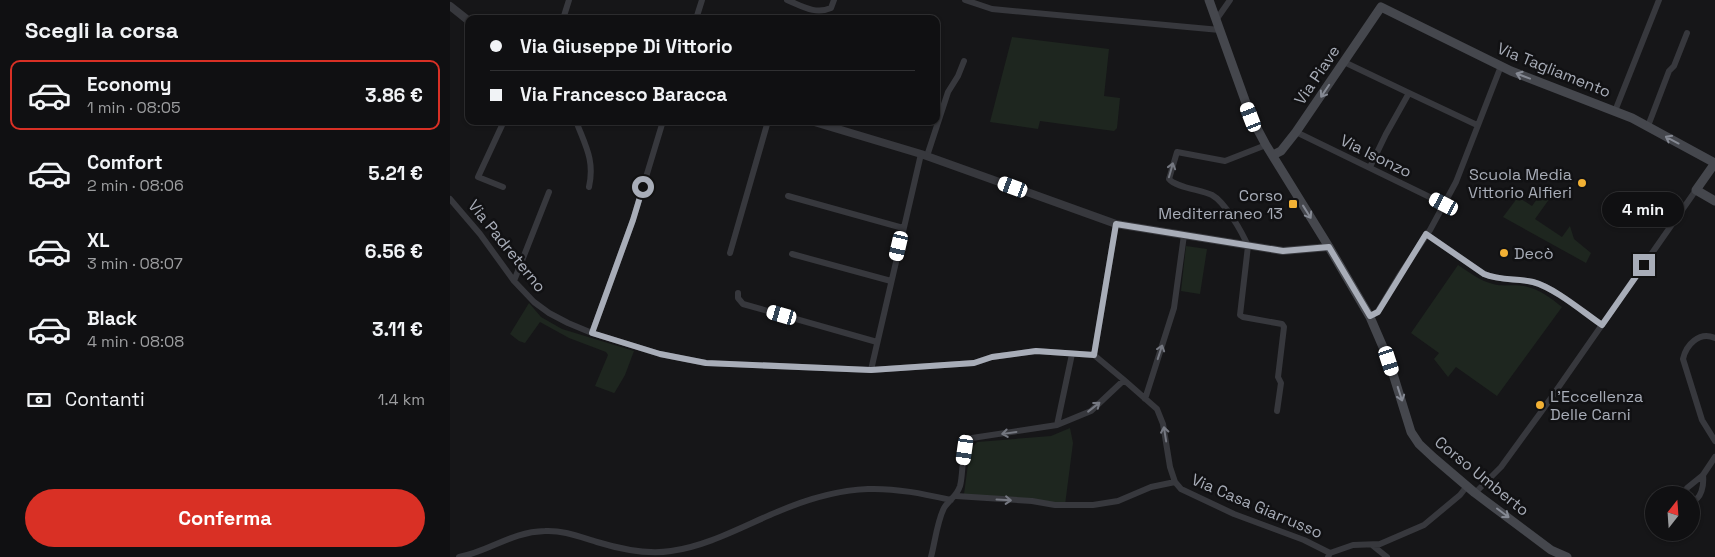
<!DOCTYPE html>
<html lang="it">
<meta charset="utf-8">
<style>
:root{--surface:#101012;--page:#19191b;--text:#f1f3f6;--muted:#9c9d9f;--line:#303032;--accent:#d93025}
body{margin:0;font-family:"Space Grotesk",sans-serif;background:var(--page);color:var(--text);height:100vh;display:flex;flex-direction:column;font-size:19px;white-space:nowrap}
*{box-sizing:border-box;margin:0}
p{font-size:16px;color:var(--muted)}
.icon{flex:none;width:28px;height:28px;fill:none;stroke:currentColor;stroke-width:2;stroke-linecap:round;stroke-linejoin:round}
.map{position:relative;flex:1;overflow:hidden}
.drawer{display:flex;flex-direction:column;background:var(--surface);width:450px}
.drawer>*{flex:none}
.guide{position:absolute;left:15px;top:15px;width:475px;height:110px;border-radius:10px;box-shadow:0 1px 4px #0004,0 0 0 1px var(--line);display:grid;align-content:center;height:110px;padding:0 25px;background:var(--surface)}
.needle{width:32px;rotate:17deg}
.controls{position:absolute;left:1195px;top:486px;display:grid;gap:10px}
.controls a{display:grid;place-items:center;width:55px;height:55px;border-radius:50%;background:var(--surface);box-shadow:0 1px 4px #0004,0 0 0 1px var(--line);font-size:25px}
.end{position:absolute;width:22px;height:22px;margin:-11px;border:6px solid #a8adb8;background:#111;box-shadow:0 0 0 2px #111}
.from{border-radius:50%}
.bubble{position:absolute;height:35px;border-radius:18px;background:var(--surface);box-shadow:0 1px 4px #0004,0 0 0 1px var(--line);font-size:16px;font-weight:700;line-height:35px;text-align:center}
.car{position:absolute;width:15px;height:30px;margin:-15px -8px;border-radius:6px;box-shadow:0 0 4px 1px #0007;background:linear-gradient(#fff 24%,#345 0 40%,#fff 0 76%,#345 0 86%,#fff 0)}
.guide b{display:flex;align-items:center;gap:18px;height:48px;font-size:19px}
.guide b+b{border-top:1px solid var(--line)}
.guide i{width:12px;height:12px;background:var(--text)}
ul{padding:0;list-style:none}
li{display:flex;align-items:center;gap:15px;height:70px;margin:0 10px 8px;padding:0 15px;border:2px solid transparent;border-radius:10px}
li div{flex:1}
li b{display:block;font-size:19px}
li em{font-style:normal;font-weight:700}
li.current{border-color:var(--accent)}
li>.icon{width:45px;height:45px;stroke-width:1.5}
h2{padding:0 25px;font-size:22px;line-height:60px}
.pay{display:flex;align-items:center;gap:12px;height:55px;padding:0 25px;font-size:19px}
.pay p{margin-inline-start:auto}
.action{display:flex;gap:10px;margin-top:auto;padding:10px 25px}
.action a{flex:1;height:58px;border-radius:30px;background:var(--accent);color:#fff;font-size:20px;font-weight:700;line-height:58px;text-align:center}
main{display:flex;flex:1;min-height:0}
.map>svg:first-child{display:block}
.green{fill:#1e261f}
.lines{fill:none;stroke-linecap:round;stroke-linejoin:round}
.minor{stroke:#37383d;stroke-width:6}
.tertiary{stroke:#37383d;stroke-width:8}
.secondary{stroke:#45474d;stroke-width:9}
.oneway{stroke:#858993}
.oneway2{stroke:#757881}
.route{stroke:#a8adb8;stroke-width:6}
.poi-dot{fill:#f2b134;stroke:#111113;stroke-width:2}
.labels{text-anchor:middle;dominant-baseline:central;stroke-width:5;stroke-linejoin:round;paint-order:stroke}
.street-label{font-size:16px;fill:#a8adb8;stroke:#111113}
.poi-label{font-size:16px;fill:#a8adb8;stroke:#111113;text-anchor:end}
</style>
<main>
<section class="drawer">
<h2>Scegli la corsa</h2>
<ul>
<li class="current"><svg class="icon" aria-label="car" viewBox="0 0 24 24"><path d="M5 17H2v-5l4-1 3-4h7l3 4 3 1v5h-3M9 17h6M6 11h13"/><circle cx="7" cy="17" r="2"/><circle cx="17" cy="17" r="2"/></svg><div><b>Economy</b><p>1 min · 08:05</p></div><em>3.86 €</em></li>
<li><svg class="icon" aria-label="car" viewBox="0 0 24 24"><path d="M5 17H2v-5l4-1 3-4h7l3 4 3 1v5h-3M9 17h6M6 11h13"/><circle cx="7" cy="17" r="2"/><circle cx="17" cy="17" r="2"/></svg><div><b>Comfort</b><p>2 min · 08:06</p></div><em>5.21 €</em></li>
<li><svg class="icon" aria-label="car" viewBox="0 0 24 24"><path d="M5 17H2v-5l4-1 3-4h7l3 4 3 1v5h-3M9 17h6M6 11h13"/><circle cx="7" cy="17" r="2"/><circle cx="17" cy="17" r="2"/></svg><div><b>XL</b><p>3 min · 08:07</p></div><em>6.56 €</em></li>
<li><svg class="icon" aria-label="car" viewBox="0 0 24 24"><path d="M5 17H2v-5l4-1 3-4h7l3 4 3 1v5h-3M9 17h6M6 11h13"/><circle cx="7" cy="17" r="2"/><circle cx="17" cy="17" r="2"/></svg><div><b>Black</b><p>4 min · 08:08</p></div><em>3.11 €</em></li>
</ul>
<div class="pay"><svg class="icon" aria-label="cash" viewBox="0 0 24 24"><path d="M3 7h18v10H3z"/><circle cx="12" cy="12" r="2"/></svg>Contanti<p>1.4 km</p></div>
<div class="action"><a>Conferma</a></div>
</section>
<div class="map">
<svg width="1265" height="557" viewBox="0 0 1265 557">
<rect width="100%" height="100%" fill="#161618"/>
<path class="green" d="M562 37 659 49 654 96 670 98 667 128 664 131 590 121 588 129 540 122Z
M1097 185 1105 191 1085 219 1112 237 1120 226 1124 239 1141 253 1136 263 1053 217 1068 197 1082 206Z
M736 246 757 249 750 294 731 291Z
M1008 265C1019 272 1030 281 1043 284 1053 287 1064 284 1074 286 1089 289 1101 298 1112 307L1047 396 1006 367 998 377 984 359 989 353 961 333Z
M79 303 91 317 112 329 184 351 175 375 165 392 164 393 145 386 158 355 156 352 119 338 90 322 75 343 69 341 60 334Z
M620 428 623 443 615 505 514 494 520 450 527 442 601 436Z"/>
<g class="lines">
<path class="minor" d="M337 0C352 6 365 15 381 8L384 0
M515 0 542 9 770 30
M113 19 119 0
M246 19 252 0
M766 20 780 0
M894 62 959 93
M1165 111 1209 0
M126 121C135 145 145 160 139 187
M1198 126 1219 71 1224 66 1237 33
M846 132 994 204
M816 145 775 161 727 152 719 179C725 187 751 190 762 195 775 202 792 232 798 246L790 315 793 317 832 324 834 327 828 377 831 383 827 411
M477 156 498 92 508 76 514 61
M920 167 936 134 959 93 1027 125
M53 187 28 177 54 121
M338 196 453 228
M0 199 30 234 64 281 84 302 99 313 118 323 142 333 210 354 256 363 421 370 524 363 542 357 586 351 644 355 674 380 707 409 713 424 720 467 725 482 731 489 784 514 854 540 880 553
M976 234 1034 274C1050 281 1067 278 1083 282 1105 288 1133 312 1152 325
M280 253 318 121
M342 254 441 281
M64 281 99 192
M288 293V298L293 304 427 342
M920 317 928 311 949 276 980 230 1006 182 1051 66
M142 333 183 220 213 121
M1265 338C1249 331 1236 345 1233 359L1252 420 1265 441
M644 355 666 224
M421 370 471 154
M695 399 724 308 734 235
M607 425 622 354
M1025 493 1051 467 1094 408 1246 190
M1235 495 1237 488 1253 475 1265 457
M506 496 582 501 605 505H643L668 501 701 487 725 482
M1241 502C1252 499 1254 485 1253 475
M922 545 937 557
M9 557C41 551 60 532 95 531 113 530 130 537 147 542 170 549 196 555 221 551 258 546 293 526 327 512 355 500 388 490 418 489 446 488 474 494 501 500
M481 557C485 542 487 522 494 508 499 500 507 496 510 486 514 471 510 450 522 438L607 425 641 411 674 380
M878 557 880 553 903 545 930 544 974 525 1010 495 1017 486"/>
<path class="tertiary" d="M0 6 19 21
M361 121 471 154 666 224 833 251 879 247"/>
<path class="secondary" d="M759 0 801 117 816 145 879 247 920 317 939 361 961 432 969 444 984 458 1025 493 1101 550 1117 557
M823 155 831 151 846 132 931 7 1061 71 1182 118 1265 163 1246 190 1265 201"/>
</g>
<defs><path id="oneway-shaft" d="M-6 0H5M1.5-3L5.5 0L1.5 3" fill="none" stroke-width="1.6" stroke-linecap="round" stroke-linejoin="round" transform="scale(1.25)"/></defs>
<g class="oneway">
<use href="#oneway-shaft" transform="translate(1073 76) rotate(-159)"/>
<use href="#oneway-shaft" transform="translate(875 91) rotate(124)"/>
<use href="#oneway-shaft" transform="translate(1222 140) rotate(-152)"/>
<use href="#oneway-shaft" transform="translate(857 212) rotate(58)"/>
<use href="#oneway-shaft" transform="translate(950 394) rotate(72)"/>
<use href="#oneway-shaft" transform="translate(1053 513) rotate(37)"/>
</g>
<g class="oneway2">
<use href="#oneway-shaft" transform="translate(721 170) rotate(-74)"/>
<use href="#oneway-shaft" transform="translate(710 352) rotate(-72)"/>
<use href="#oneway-shaft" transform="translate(644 407) rotate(-38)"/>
<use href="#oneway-shaft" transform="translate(559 433) rotate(172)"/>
<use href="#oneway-shaft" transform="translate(715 434) rotate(-99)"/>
<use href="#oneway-shaft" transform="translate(554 500) rotate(3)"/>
</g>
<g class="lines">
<path class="route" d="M193 187 183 220 142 333 210 354 256 363 421 370 524 363 542 357 586 351 644 355 666 224 833 251 879 247 920 316 928 312 976 234 1034 274C1050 281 1067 278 1083 282 1105 288 1133 312 1152 325L1194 265"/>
</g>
<g class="poi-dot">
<circle cx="1132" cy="183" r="5"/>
<rect x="838" y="199" width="10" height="10" rx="2.5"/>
<circle cx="1054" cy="253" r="5"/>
<circle cx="1090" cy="405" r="5"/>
</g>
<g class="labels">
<g class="street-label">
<text transform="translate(1104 70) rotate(22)">Via Tagliamento</text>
<text transform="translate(867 75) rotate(-56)">Via Piave</text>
<text transform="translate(926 156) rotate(26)">Via Isonzo</text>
<text transform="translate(57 246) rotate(51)">Via Padreterno</text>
<text transform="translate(1032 476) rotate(39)">Corso Umberto</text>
<text transform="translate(807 506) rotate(23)">Via Casa Giarrusso</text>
</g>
<g class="poi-label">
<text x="1122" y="174">Scuola Media<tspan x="1122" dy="18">Vittorio Alfieri</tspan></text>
<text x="833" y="195">Corso<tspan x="833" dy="18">Mediterraneo 13</tspan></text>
<text x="1064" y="253" text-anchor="start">Decò</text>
<text x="1100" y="396" text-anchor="start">L’Eccellenza<tspan x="1100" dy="18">Delle Carni</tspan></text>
</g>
</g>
</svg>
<div class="controls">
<a><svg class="needle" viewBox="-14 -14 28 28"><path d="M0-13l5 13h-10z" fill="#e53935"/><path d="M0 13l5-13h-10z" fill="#9c9d9f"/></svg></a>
</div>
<i class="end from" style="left:193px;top:187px"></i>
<i class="end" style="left:1194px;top:265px"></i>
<div class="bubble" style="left:1152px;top:192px;width:82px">4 min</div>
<i class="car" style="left:801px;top:117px;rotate:339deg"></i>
<i class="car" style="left:563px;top:187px;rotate:290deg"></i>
<i class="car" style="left:994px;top:204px;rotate:297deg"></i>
<i class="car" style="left:449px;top:246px;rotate:193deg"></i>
<i class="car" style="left:332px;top:315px;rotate:286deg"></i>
<i class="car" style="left:939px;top:361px;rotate:162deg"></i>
<i class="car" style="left:515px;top:450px;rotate:188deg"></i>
<div class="guide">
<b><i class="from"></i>Via Giuseppe Di Vittorio</b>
<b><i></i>Via Francesco Baracca</b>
</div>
</div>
</main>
